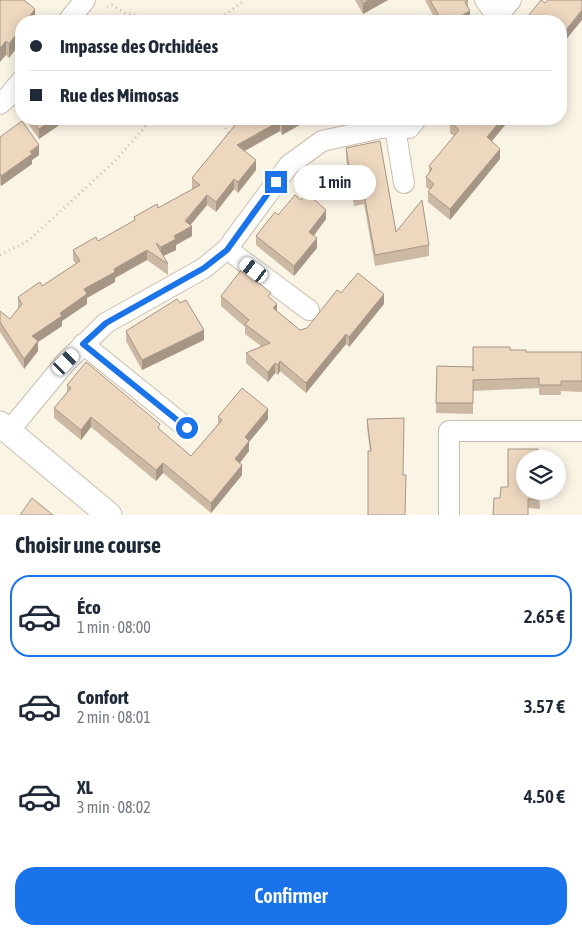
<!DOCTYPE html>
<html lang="fr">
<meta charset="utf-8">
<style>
:root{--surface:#fff;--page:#f2f2f3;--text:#1f2937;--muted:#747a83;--line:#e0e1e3;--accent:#1a73e8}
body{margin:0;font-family:"Asap Condensed",sans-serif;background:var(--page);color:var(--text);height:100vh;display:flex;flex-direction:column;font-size:19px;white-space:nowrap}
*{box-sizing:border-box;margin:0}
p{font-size:16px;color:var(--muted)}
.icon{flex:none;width:28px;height:28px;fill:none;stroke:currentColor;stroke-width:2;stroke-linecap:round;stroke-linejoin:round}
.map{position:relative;height:515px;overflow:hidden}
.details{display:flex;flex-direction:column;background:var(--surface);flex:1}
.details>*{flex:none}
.guide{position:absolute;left:15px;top:15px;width:552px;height:110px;border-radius:20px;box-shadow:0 2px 12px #0003;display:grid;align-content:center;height:110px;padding:0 15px;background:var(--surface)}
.buttons{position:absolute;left:516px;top:450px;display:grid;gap:10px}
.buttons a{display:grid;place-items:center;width:50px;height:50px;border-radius:50%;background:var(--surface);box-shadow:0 2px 12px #0003;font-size:25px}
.end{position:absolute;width:22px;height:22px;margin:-11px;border:6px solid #1a73e8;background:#fff;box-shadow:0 0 0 2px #fff}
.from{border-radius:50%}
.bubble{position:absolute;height:35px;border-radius:18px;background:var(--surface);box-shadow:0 2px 12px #0003;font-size:16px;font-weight:600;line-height:35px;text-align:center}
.car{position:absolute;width:15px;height:30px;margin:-15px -8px;border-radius:6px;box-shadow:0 0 4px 1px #0007;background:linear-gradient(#fff 24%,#345 0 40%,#fff 0 76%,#345 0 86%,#fff 0)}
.guide b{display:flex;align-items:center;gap:18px;height:48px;font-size:19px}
.guide b+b{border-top:1px solid var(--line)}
.guide i{width:12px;height:12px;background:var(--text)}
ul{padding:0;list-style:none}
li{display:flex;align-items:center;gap:15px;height:82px;margin:0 10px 8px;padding:0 5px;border:2px solid transparent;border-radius:20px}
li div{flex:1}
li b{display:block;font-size:19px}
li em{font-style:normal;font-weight:600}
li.current{border-color:var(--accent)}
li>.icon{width:45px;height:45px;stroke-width:1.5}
h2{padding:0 15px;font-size:22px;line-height:60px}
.cta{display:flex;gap:10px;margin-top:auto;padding:10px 15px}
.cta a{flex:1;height:58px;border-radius:20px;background:var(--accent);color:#fff;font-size:20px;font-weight:600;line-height:58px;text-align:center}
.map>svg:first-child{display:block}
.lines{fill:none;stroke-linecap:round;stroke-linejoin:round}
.minor-casing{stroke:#cabdad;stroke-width:22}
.tertiary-casing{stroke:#cabdad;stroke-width:27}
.path{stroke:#d1baa3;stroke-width:3;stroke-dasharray:1 4;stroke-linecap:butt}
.minor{stroke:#fff;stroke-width:20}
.tertiary{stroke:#fff;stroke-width:25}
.wall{fill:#ccb9a4}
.shaded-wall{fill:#a69686}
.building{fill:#edd7bf;stroke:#a69686}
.route{stroke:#1a73e8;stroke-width:6}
</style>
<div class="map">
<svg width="582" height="515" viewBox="0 0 582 515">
<rect width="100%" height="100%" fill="#faf4e5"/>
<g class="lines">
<g class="minor-casing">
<path id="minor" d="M485 0 497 16
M68 21 85 0
M493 21 511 0
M0 104 7 98 21 81
M395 128 404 183
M227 249 309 310
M83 344 187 428
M9 431 66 362 106 323 204 268 227 249 289 165 322 141 381 128H409L416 119
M449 515V431H582"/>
</g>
<g class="tertiary-casing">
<path id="tertiary" d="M0 424 109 515"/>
</g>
<path class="path" d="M107 7 112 5 125 13 164 21
M217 21 245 0
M221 119 230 136
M0 255 28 241 114 162 152 119"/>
<use href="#minor" class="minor"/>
<use href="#tertiary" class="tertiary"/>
</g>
<path class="wall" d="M0 0 35 21H21V42L9 58 6 55Z
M355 0H388L363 14Z
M425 0H468V7L470 21H436Z
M25 119H68L39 139Z
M235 119H305V122L282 135 280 131 245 151 256 170 238 193 234 189 216 212 207 205 190 225 192 236 176 245V250L163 256 168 264V275L147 260 115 278V282L87 298V304L62 321V326L38 342V351L24 369 0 332V311L10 319 18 308V297L42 286 76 264 73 260V250L98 241 134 221V217L158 208 192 189V178L237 122Z
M453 119H510L492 141 500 159 450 220 428 202V192L430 190 426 187V177L429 172V166L454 136 450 133V122Z
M0 137 39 155 32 160V164L1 186 0 184Z
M346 148 396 232 429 245V256L375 266 364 204 354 206 346 159Z
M278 215 326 219 314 236 317 248 294 276 256 245V236Z
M341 293 384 304 349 347 346 344 306 393 280 371 278 375 275 373 268 382 246 363V353L261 346 245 334V327L221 306V296L271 298 277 311 300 330 307 328Z
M126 331 204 340 142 370 126 341Z
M510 350 526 352H582V392L561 391V395H539V388L473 391V414L436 413 437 366 473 367Z
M67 385 160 430 191 456 218 424V417L268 419 249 442V451L240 463 242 475 211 513 163 473 156 481 91 427 81 440 54 418V408L67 392Z
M404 418 368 515 370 451 367 428V419Z
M539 491 540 509 528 508 500 498Z"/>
<path class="shaded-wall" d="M369 0H388L363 14V3Z
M35 9V21H26Z
M582 10V20L564 42V51L561 55V36Z
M470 11V21H451Z
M21 28V42L9 58V44Z
M6 41V55L0 62V48Z
M53 119H68L39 139V129Z
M293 119H305V122L282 135V125Z
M502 119H510L487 147V137Z
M280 121V131L237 155V145Z
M39 145V155L32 160V164L1 186V176Z
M500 149V159L450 220V209Z
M256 160V170L238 193V182Z
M234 179V189L216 212V202Z
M207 195V205L188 228 192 226V236L176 245V250L161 257V247L174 236Z
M326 210V219L309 241V232Z
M317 238V248L294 276V266Z
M147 250V260L115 278V282L87 298V304L62 321V326L38 342V351L24 369V359L32 336 60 313 84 289 114 269Z
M384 294V304L349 347V337Z
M277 304V314L273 308Z
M204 330V340L142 370V360Z
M346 334V344L306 393V383Z
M280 361V371L278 375V365Z
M275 363V373L268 382V372Z
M268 409V419L249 442V451L235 469V459L245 437Z
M91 417V427L81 440V430Z
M163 463V473L156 481V470Z
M242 465V475L211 513V503Z"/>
<path class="building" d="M0 0H24L35 9 26 21H21V28L9 44 6 41 0 48Z
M361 0H369L363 3Z
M430 0H468L465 2 470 11 451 21H442Z
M541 0 545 3 548 0H582V10L561 36V21H524Z
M561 39 564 41 561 45Z
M32 119H53L39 129Z
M240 119H293L282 125 280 121 237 145 256 160 238 182 234 179 216 202 207 195 185 221 192 226 174 236 176 239 161 247 156 243 168 264 147 250 114 269 115 272 84 289 87 294 60 313 62 316 32 336 38 341 24 359 0 322V311L10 319 22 304 18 297 40 282 42 286 80 261 73 250 96 237 98 241 135 220 134 217 157 204 158 208 200 185 192 178Z
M453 119H502L487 137 500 149 450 209 428 192 434 184 426 177 432 169 429 166 459 130 450 122Z
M22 121 39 145 30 151 32 154 1 176 0 173V137Z
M380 141 396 232 422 200 429 245 375 255 364 194 354 196 346 148Z
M307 193 326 210 309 232 317 238 294 266 256 236 275 212 278 215 295 195 301 200Z
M242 269 271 293 268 296 277 304 273 308 300 330 307 328 337 290 341 293 358 273 384 294 349 337 346 334 306 383 280 361 278 365 275 363 268 372 246 353 270 343 245 324 249 320 221 296Z
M177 299 180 303 186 300 204 330 142 360 126 331Z
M473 347H510V350H526V352H582V381H561V385H539V378L473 380V403H436L437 366 473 367V371Z
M86 362 160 424 158 428 191 456 222 420 218 417 242 388 268 409 245 437 249 441 235 459 242 465 211 503 163 463 156 470 91 417 81 430 54 408 71 388 67 385Z
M404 418 403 475H406L405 515H368V451H371L367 419Z
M508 449H538V459H525V491H539L540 499H528V515H493L494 498H500L501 487H508Z
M32 498 53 515H20Z"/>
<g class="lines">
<path class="route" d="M187 428 83 344 106 323 204 268 227 250 276 182"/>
</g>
</svg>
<div class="buttons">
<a><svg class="icon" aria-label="layers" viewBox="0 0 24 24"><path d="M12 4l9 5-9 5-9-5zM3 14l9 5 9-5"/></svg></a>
</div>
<i class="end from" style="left:187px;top:428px"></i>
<i class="end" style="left:276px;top:182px"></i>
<div class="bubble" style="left:294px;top:165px;width:82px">1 min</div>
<i class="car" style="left:254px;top:270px;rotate:307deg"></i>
<i class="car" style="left:66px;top:362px;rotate:45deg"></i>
<div class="guide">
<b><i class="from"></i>Impasse des Orchidées</b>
<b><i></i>Rue des Mimosas</b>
</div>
</div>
<section class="details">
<h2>Choisir une course</h2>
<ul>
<li class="current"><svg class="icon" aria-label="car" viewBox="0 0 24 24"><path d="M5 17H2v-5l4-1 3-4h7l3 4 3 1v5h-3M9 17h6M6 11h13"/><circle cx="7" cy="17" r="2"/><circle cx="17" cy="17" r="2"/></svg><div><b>Éco</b><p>1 min · 08:00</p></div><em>2.65 €</em></li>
<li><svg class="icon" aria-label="car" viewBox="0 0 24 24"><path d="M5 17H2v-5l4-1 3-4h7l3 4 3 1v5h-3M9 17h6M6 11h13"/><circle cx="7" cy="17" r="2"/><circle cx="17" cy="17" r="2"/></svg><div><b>Confort</b><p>2 min · 08:01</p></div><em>3.57 €</em></li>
<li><svg class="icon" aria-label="car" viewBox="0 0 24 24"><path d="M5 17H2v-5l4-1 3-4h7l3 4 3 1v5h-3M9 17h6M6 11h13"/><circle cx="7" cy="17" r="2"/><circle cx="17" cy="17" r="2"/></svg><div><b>XL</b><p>3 min · 08:02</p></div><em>4.50 €</em></li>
</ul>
<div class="cta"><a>Confirmer</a></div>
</section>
